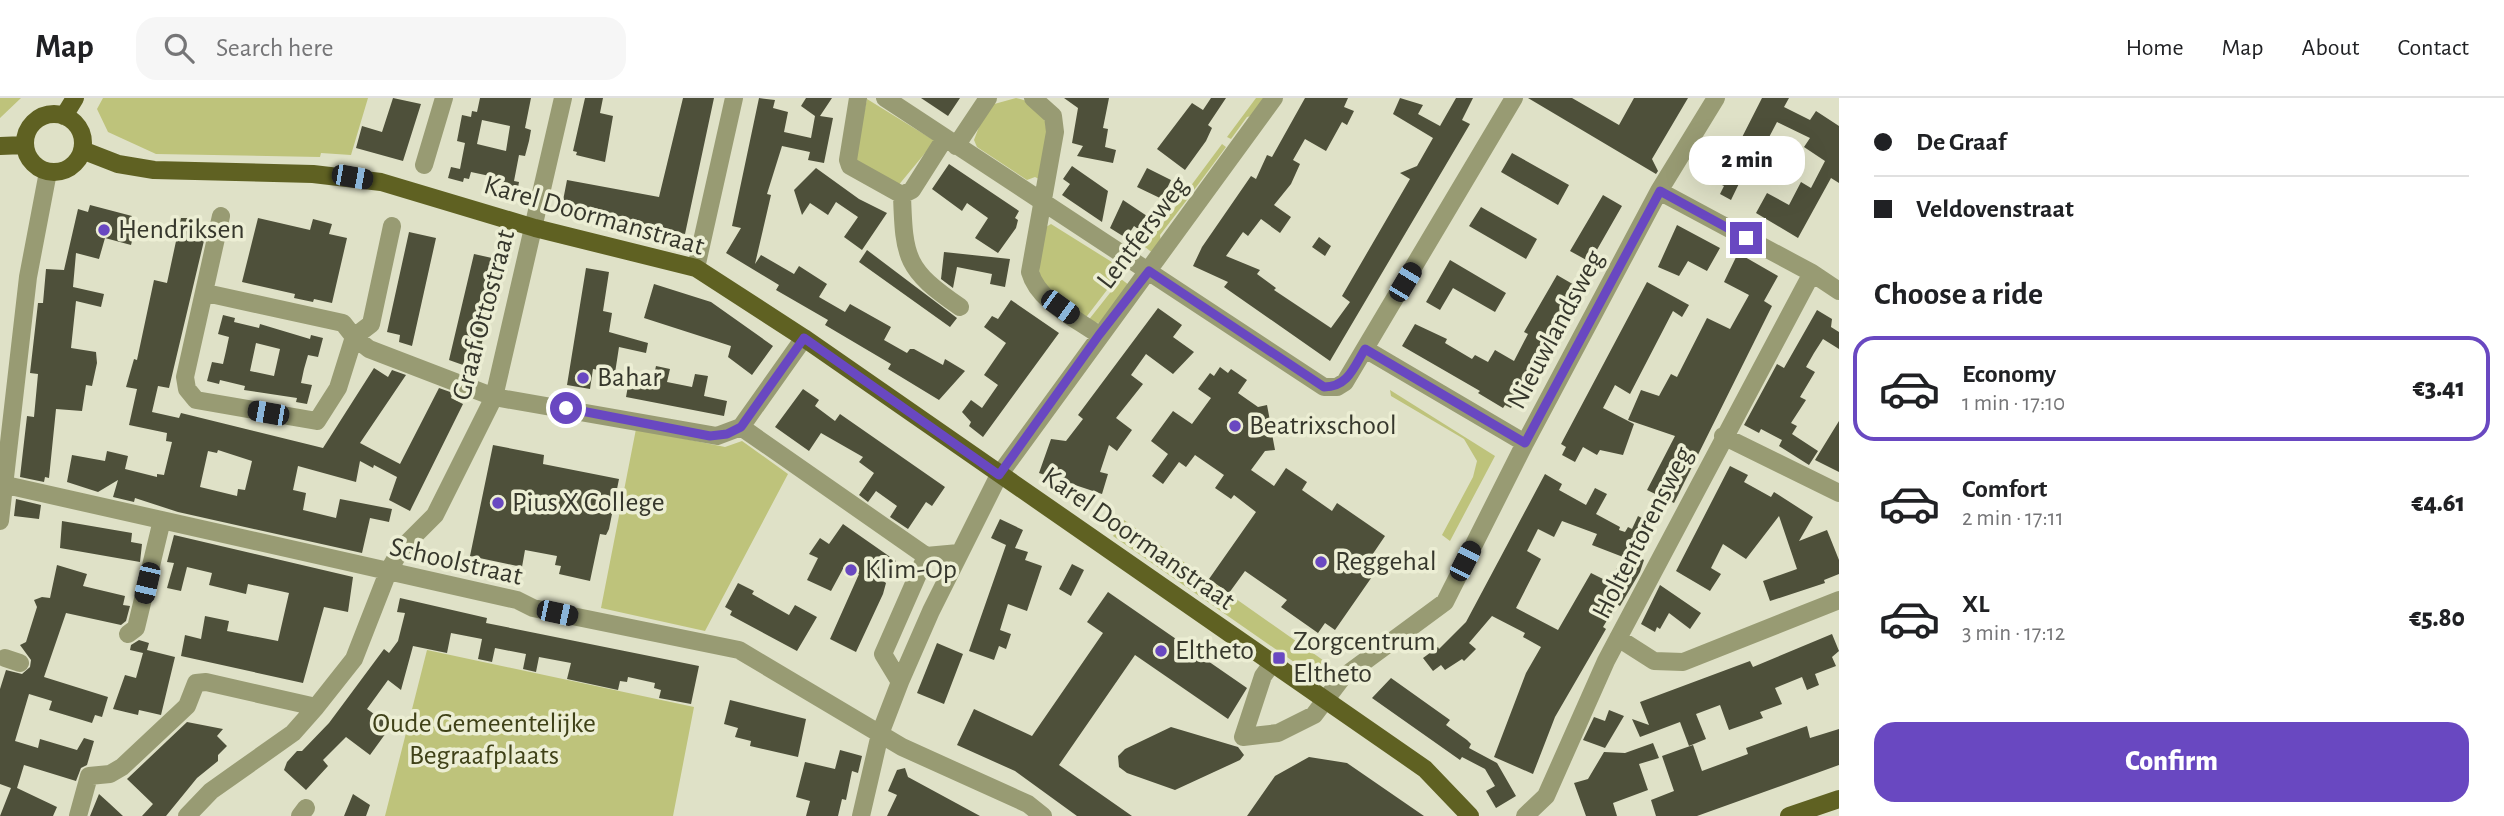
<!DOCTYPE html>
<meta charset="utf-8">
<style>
:root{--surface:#fff;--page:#f6f6f6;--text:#202124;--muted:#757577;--line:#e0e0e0;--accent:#6948c1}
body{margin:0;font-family:"Alegreya Sans",sans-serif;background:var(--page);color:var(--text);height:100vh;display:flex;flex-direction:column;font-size:26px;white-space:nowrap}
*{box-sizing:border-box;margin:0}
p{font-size:23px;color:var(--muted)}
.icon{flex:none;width:38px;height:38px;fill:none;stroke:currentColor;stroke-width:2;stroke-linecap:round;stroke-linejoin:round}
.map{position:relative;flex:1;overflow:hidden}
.sheet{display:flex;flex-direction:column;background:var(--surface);width:665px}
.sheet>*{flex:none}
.guide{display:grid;align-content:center;height:154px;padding:0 35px;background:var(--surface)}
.end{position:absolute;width:32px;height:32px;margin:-16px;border:9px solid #6948c1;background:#fff;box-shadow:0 0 0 4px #fff}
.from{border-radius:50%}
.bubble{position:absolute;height:49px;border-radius:21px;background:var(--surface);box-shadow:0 7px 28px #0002;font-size:23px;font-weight:800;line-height:49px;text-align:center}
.car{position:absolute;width:21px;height:42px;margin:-21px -10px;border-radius:9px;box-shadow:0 0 5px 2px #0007;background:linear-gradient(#222 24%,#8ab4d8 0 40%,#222 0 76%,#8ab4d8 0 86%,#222 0)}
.guide b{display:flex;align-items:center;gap:24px;height:66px;font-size:26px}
.guide b+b{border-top:2px solid var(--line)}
.guide i{width:18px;height:18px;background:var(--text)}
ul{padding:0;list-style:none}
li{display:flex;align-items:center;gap:21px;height:105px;margin:0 14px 10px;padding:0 21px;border:4px solid transparent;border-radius:21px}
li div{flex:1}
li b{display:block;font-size:26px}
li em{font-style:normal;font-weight:800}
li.selected{border-color:var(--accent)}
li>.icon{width:63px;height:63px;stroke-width:1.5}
h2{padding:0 35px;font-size:32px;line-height:84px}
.primary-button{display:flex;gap:14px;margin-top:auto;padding:14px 35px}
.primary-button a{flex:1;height:80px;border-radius:21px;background:var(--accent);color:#fff;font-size:28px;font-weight:800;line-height:80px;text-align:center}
header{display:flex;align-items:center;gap:42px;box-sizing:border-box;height:98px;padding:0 35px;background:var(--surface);border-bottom:2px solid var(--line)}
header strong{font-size:33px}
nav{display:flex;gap:38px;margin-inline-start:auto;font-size:24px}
.search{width:490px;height:63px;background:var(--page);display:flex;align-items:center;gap:18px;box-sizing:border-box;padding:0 24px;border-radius:21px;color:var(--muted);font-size:26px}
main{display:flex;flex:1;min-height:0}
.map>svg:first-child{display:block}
.green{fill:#bec37b}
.building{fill:#4e503a;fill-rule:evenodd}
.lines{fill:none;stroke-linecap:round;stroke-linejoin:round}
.minor{stroke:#989b73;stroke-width:18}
.major{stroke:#5f6122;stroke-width:18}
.route{stroke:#6948c1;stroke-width:9}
.poi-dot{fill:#6948c1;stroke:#eceed4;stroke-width:2.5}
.labels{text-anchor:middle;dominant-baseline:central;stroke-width:7;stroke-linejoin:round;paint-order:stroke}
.street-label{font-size:28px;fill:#36372c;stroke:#eceed4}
.poi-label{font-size:28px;fill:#36372c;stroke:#eceed4;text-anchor:start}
.park-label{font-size:28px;fill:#3f4117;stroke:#eceed4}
</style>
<header>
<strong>Map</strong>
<div class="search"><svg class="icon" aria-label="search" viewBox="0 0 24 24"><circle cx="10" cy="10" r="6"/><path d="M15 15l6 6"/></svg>Search here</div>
<nav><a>Home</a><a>Map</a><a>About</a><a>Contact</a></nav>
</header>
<main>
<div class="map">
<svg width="1839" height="718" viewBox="0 0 1839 718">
<rect width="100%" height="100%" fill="#dfe1c7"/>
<path class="green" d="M0 0H21L0 20Z
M103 0H368L351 57 321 55 320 59 156 56 108 34 97 11Z
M1016 0C1061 9 1044 49 1039 81L1035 79 1027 82 977 49 974 42 987 8Z
M1256 0H1266L1255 17 1247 19 1231 41 1227 39Z
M867 1 935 43 897 89 854 62Z
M1222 46 1226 49 1194 92 1190 89Z
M1189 91 1193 94 1160 137 1161 146 1154 156 1145 149Z
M1051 126 1123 171 1084 222 1040 192 1039 164 1046 129Z
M1121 181 1129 187 1100 225 1087 224Z
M1390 292 1495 358 1450 443 1442 437 1473 379 1477 363 1464 341 1391 298Z
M636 331 725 349 742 343 788 376 705 533 601 510Z
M1124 422 1337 572 1317 580 1113 438Z
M427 552 694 609 673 718H385Z"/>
<path class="building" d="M393 0 421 6 403 63 356 50 362 28 382 34Z
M480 0H531L525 30 531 32 529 43 525 58 519 57 514 83 519 84 517 95 502 92 503 89 498 88 499 80 471 74 469 81 464 80 463 84 448 80 451 69 460 71 465 45 457 43 462 17 471 19 472 13 477 14ZM482 22 510 28 506 53 477 46Z
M585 0H603L600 15 613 18 605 64 576 57 577 54 573 53Z
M683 0H714L685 136 561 113 567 82 659 99Z
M759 0 775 2 773 10 788 14 784 34 811 40 815 18 801 8 806 0H832L820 18 833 20 824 65 808 62 810 54 782 48 767 96 771 97 755 166 761 157 794 176 799 168 827 186 819 199 845 214 850 206 891 229 884 242 907 255 910 251H914L943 267 945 261 965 273 939 302 888 271 891 266 825 227 828 222 776 192 779 187 726 155 741 130 732 128Z
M921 0H960L948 18Z
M1064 0H1109L1103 30 1108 31 1105 49 1116 52 1113 65 1077 58 1083 48 1072 45 1078 10Z
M1211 0H1226L1208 27 1212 30 1206 43 1185 72 1157 51 1192 5 1203 12Z
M1305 0H1348L1344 9 1354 13 1347 27 1342 24 1326 53 1305 41 1293 62 1300 66 1291 86 1274 107 1291 119 1280 135 1261 121 1248 138 1243 134 1226 158 1260 172 1257 176 1276 190 1274 192 1331 230 1350 204 1342 198 1410 81 1400 75 1417 68 1433 40 1393 16 1400 0 1423 7 1418 16 1440 28 1456 0H1473L1462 22 1470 26 1330 263 1224 189 1228 184 1193 168 1202 149 1251 78 1256 81 1267 57 1272 59Z
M1528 0H1572L1619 27 1634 0H1688L1652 61 1658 73 1656 76Z
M1762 0H1789L1784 9 1810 22 1816 13 1839 28V85L1831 80 1798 140 1756 115 1767 95 1789 107 1801 84 1811 90 1825 63 1804 49 1810 40 1777 24 1755 66 1750 63 1731 102 1720 96 1724 88 1713 83 1728 55 1733 57Z
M1512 55 1569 87 1558 107 1501 74Z
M949 66 1019 113 1015 120 1018 122 1016 130 998 155 975 140 988 120 967 105 962 113 932 91Z
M1072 68 1108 93 1102 124 1062 97 1070 86 1063 81Z
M816 70 859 101 887 115 862 152 844 139 858 119 836 104 828 117 810 105 802 117 794 92Z
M1147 70 1171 82 1162 101 1137 89Z
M1603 97 1622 108 1590 164 1570 153Z
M1123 102 1150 120 1141 133 1134 128 1126 140 1110 130Z
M90 107 132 118 131 122 137 123 131 147 105 140 99 161 76 155 73 189 104 196 101 209 76 203 71 250 96 254 97 265 92 288 86 287 82 313 56 311 49 380 45 379 44 384 20 379 27 318 34 319 38 276 30 275 38 205H43L46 171 64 172 78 111 88 114Z
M1481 109 1537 141 1526 161 1469 128Z
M181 120H193L192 127 207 130 169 290 158 288 152 314 179 320 181 315 323 350 374 270 388 279 392 272 406 277 360 345 400 366 439 290 453 295 451 300 463 306 410 413 389 402 397 379 374 367 373 370 360 363 356 384 298 368 293 392 306 395 303 412 336 420 340 401 392 411 389 424 370 420 362 455 178 414 135 400 134 404 113 399 118 382 98 394 67 384 72 357 105 363 107 353 128 358 125 371 157 379V376L164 377 172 344 166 343 167 335 129 327 137 291 126 289 134 261 137 262 154 182 167 185ZM218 352 252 363 245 392 238 391 237 398 200 389 208 353 217 355Z
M258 120 310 132 313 121 332 126 329 136 347 140 332 205 314 201 313 204 294 200 295 196 242 184Z
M1677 127 1720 150 1707 173 1688 163 1679 178 1658 169Z
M409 134 436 140 412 248 399 244 400 237 387 234Z
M1319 139 1331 148 1325 158 1312 149Z
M867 152 957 220 950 229 859 164Z
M944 154 1010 161 1005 189 990 186 992 176 957 169 953 190 941 181Z
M1738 155 1778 178 1764 203 1772 208 1674 405 1647 392 1675 338 1628 322 1641 292 1659 298 1671 276 1677 279 1707 220 1730 231 1749 197 1724 184Z
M474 156 501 162 478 262 465 259 463 267 449 262Z
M1450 162 1506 195 1495 214 1453 190 1440 212 1426 204Z
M586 170 609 174 603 213 612 215 609 234 648 245 646 255 619 249 615 275 593 271 590 291 567 287Z
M1557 177 1576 188 1530 267 1535 270 1511 310 1505 307 1503 310 1478 295 1480 293 1402 248 1415 226 1447 241 1445 245 1472 261 1475 257 1488 264 1495 252 1514 263 1528 236 1524 234Z
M1647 184 1689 207 1682 219 1673 213 1630 296 1615 287 1603 310 1634 326 1623 357 1600 352 1597 357 1583 349 1575 364 1562 357 1566 349 1561 346Z
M654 186 711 204 773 248 752 277 728 259 731 248 644 220Z
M1011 202 1059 235 983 339 969 328 971 324 962 314 971 302 982 310 998 287 984 277 1006 245 984 229 992 218 998 221Z
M1158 210 1182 227 1173 239 1194 254 1173 276 1146 256 1131 277 1143 286 1116 320 1132 332 1117 353 1109 347 1100 374 1108 376 1102 396 1039 375 1051 341 1066 343 1083 321 1078 317Z
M1817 212 1832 221 1831 229 1839 234V251L1823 241 1814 255 1806 269 1815 274 1800 299 1806 302 1791 325 1797 328 1792 336 1818 353 1809 367 1779 348 1782 342 1761 331 1759 335 1744 327 1777 266 1784 270Z
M223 217 235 220 234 224 259 230 260 226 310 241 311 237 323 240 318 259 308 257 304 271 301 285 312 287 307 306 296 304 297 300 244 292 245 288 220 282 219 286 207 283 212 264 223 266 226 253 229 239 218 236ZM256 245 280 251 274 278 250 273Z
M656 268 670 271 667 284 692 289 695 276 708 278 704 298 727 303 724 318 626 299 630 277 653 282Z
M1220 269 1228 275 1231 271 1247 282 1238 295 1258 309 1267 307 1270 323 1264 331 1272 336 1275 352 1265 353 1251 372 1274 388 1286 370 1307 384 1302 392 1332 413 1337 405 1385 438 1366 466 1376 473 1335 532 1325 525 1318 535 1281 509 1287 502 1245 473 1229 495 1209 481 1256 414 1234 397 1231 401 1215 390 1224 377 1195 357 1186 369 1179 364 1163 386 1152 378 1168 356 1151 343 1173 313 1192 326 1211 300 1198 291 1210 275 1214 278Z
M803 291 819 302 815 308 835 323 840 316 945 389 932 408 926 404 908 431 890 419 897 408 876 393 868 404 859 397 874 375 859 364 863 359 821 335 809 353 775 329Z
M1839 323V374L1815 362Z
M493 347 544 357 543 366 619 381 609 431 606 437 600 436 590 483 559 476 561 468 555 467 557 458 525 452 522 469 470 458Z
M1730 368 1748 377 1744 384 1771 399 1774 394 1813 419 1799 443 1827 432 1839 462V476L1824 482 1825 485 1770 503 1763 483 1797 471 1779 418 1746 461 1723 446 1711 470 1721 476 1710 493 1676 473Z
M1545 376 1562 386 1559 392 1586 407 1595 390 1607 396 1596 416 1620 429 1619 432 1625 434 1628 429 1632 431 1638 418 1651 425 1647 432 1653 435 1640 460 1644 462 1640 474 1620 508 1617 506 1603 529 1606 531 1555 619 1533 676 1494 659 1526 575 1541 549 1523 539 1525 535 1492 518 1469 545 1476 551 1464 563 1462 561 1445 572 1441 567 1433 573 1423 560 1438 549 1439 551 1466 524ZM1562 423 1597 436 1592 447 1623 459 1609 484 1591 475 1558 532 1516 510 1541 461 1527 453 1538 431 1554 439Z
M16 401 41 407 39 421 14 418Z
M1000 421 1023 432 1015 450 1028 454 1025 462 1042 468 1027 513 1008 506 1000 532 1011 536 1006 551 999 548 994 562 969 553 1006 447 991 440Z
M62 423 132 435 131 444 142 446 140 464 60 450Z
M843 426 896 463 882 482 886 485 883 496 856 554 830 541 859 476 844 469 831 493 807 482 818 460 809 456 820 440 829 446Z
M174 437 353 479 348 514 324 509 303 585 181 558 185 537 201 541 205 518 229 523 227 533 278 543 289 495 248 486 246 496 209 487 212 475 187 469 181 493 167 490 174 465 167 464Z
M1072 466 1084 472 1071 498 1059 491Z
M57 467 87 476 83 488 125 498 123 507 130 508 126 523 121 527 66 515 44 579 108 599 102 619 95 617 92 625 49 612 52 603 29 596 15 643 38 650 40 641 77 652 84 640 94 643 87 667 81 670 76 683 24 667 17 690 57 709 53 718H0L11 690 0 686V591L6 572 22 576 30 569 31 562 20 547 26 544 37 509 34 502 42 499 50 500Z
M738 485 754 493 752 496 789 517 795 507 817 519 797 553 730 517 732 513 725 509Z
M1660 487 1701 515 1690 531 1669 515 1660 531 1657 529 1655 534 1641 526Z
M1108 494 1247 590 1228 621 1135 557 1059 667 1132 718H1077L1015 673 957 647 974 611 1032 638 1103 535 1087 524Z
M400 500 487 520 486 525 699 568 691 606 659 600 661 592 654 590 655 585 628 579 627 584 620 583 618 592 567 581 571 565 539 559 536 574 523 571 526 556 495 550 492 564 478 561 482 541 451 535 447 555 413 548 401 592 388 582 367 611 391 628 370 657 346 639 323 662 328 668 306 692 284 672 287 664 297 653H302L329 625 384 551 389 555 398 543 405 515 397 514Z
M1832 536 1839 553 1832 559 1836 568 1815 576 1819 587 1807 592 1802 579 1775 590 1782 606 1760 614 1763 620 1729 632 1720 607 1696 616 1706 641 1689 648 1680 624 1640 639 1632 621 1649 627 1640 604 1750 563 1753 569Z
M139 542 149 545 147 552 175 559 161 617 139 612 138 617 113 611 125 577 136 580 143 555 130 552 131 547Z
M937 545 963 556 944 606 917 595Z
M1391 580 1450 622 1446 627 1467 642 1471 646 1469 650 1497 665 1516 698 1496 710 1486 693 1495 688 1485 671 1462 659 1460 662 1372 600Z
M730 602 806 621 798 659 750 648 751 643 735 639 738 630 724 626Z
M1609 612 1624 618 1605 650 1583 642 1594 619 1605 623Z
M187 624 223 631 217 638 227 648 218 657V663L197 680 166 718H142L153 706 127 681Z
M1807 628 1810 640 1839 631V667L1697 718H1656L1651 702 1674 693 1662 658 1693 647 1702 673 1748 656 1746 650Z
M1171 629 1238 649 1244 657 1240 662 1175 692 1127 675 1119 669 1118 658 1125 651Z
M1653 645 1659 660 1639 666 1648 692 1613 705 1617 718H1586L1574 685 1588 681 1604 654 1625 655Z
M840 652 862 658 858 675 852 673 846 702 842 701 838 718H806L810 703 796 699 805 664 835 671Z
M1309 659 1347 665 1424 718H1247L1275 678Z
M905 670 908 679 980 718H887L897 697 888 693 897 672Z
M99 696 109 705 123 718H90Z
M353 696 370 707 366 718H344Z"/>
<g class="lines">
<path class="minor" d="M858 0 848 62 850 68 902 97 912 92 945 40
M885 0 1324 289H1337L1345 284 1514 0
M1033 0 1053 18 1055 34 1030 174C1038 203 1075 220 1099 237
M956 48 988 0
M424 67 444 0
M1659 93 1812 175 1839 193
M902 97C904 161 906 172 960 209
M221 118 185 279 187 291 196 302 317 323 338 290 354 239 369 251 494 299 717 338 741 329 804 240
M696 170 734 0
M206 195 343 225 354 239 371 226 392 128
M1365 251 1525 345
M741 329 926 458
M1723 338 1839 395
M6 387 517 502 533 510 739 552 902 649 1028 706 1043 718
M0 423 28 179 48 74
M128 536 136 530 162 422
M1618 540 1654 563 1683 564 1839 502
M5 560 20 565
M1271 567 1263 578 1243 639 1278 635 1314 617 1342 580 1445 504 1525 345 1659 93 1716 0
M900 584 883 556 926 458 959 455
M78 718 89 678 110 676 122 669 187 608 196 585 206 584 316 609
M187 718 211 693 293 635 316 609 354 561 388 474 401 451 435 417 494 299 563 0
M300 718 306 710
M861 718 880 636 900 584 931 513 999 377 1274 0
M1525 718 1546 698 1606 563 1812 175"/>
<path class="major" d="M25 45a29 29 0 1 1 58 0a29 29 0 1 1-58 0Z
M64 18 75 0
M0 48 25 47
M82 52 118 66 154 72 313 76 381 84 535 130 696 170 804 240 1425 671 1470 718
M1789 718 1839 701"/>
</g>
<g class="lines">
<path class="route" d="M566 310 710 338 727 336 741 329 804 240 999 377 1099 237 1149 173 1324 289C1348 289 1354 269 1365 251L1525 345 1660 93 1746 140"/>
</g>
<g class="poi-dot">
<circle cx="104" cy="132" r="7"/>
<circle cx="583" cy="280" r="7"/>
<circle cx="1235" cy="328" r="7"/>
<circle cx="498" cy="405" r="7"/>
<circle cx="1321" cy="464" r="7"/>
<circle cx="851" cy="472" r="7"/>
<circle cx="1161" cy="553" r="7"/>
<rect x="1272" y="553" width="14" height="14" rx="3.5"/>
</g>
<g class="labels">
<g class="street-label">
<text transform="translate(594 118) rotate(16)">Karel Doormanstraat</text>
<text transform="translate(1143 135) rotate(-53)">Lentfersweg</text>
<text transform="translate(484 217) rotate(-75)">Graaf Ottostraat</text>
<text transform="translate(1556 232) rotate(-62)">Nieuwlandsweg</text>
<text transform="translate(1643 435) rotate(-63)">Holtentorensweg</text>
<text transform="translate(1138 441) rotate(35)">Karel Doormanstraat</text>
<text transform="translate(456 464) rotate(13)">Schoolstraat</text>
</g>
<g class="poi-label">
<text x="118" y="132">Hendriksen</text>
<text x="597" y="280">Bahar</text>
<text x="1249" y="328">Beatrixschool</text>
<text x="512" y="405">Pius X College</text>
<text x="1335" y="464">Reggehal</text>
<text x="865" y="472">Klim-Op</text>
<text x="1293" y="544">Zorgcentrum<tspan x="1293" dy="32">Eltheto</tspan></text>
<text x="1175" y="553">Eltheto</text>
</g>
<g class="park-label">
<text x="484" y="626">Oude Gemeentelijke<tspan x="484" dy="32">Begraafplaats</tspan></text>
</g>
</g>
</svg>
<i class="end from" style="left:566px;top:310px"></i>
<i class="end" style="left:1746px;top:140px"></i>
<div class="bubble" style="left:1689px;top:38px;width:116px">2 min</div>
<i class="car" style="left:352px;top:79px;rotate:100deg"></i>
<i class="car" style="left:1405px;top:184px;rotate:31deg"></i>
<i class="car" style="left:1060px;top:209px;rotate:126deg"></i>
<i class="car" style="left:268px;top:315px;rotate:280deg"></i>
<i class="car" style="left:1465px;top:463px;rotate:27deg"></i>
<i class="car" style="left:147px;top:485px;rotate:193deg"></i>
<i class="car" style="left:557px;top:515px;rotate:102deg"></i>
</div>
<section class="sheet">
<div class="guide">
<b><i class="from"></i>De Graaf</b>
<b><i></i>Veldovenstraat</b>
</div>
<h2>Choose a ride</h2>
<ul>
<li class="selected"><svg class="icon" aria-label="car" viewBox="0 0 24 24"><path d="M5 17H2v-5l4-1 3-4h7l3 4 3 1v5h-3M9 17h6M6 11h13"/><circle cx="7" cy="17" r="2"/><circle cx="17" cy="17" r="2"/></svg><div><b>Economy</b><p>1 min · 17:10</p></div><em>€3.41</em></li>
<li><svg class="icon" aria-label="car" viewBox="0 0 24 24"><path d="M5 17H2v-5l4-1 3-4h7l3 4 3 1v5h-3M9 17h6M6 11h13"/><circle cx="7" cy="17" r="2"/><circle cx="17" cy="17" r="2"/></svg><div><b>Comfort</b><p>2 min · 17:11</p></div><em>€4.61</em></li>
<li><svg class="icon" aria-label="car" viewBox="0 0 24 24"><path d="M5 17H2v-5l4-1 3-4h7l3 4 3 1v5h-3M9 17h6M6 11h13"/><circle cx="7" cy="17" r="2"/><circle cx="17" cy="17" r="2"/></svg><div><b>XL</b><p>3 min · 17:12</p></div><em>€5.80</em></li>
</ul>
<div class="primary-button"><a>Confirm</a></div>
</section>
</main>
